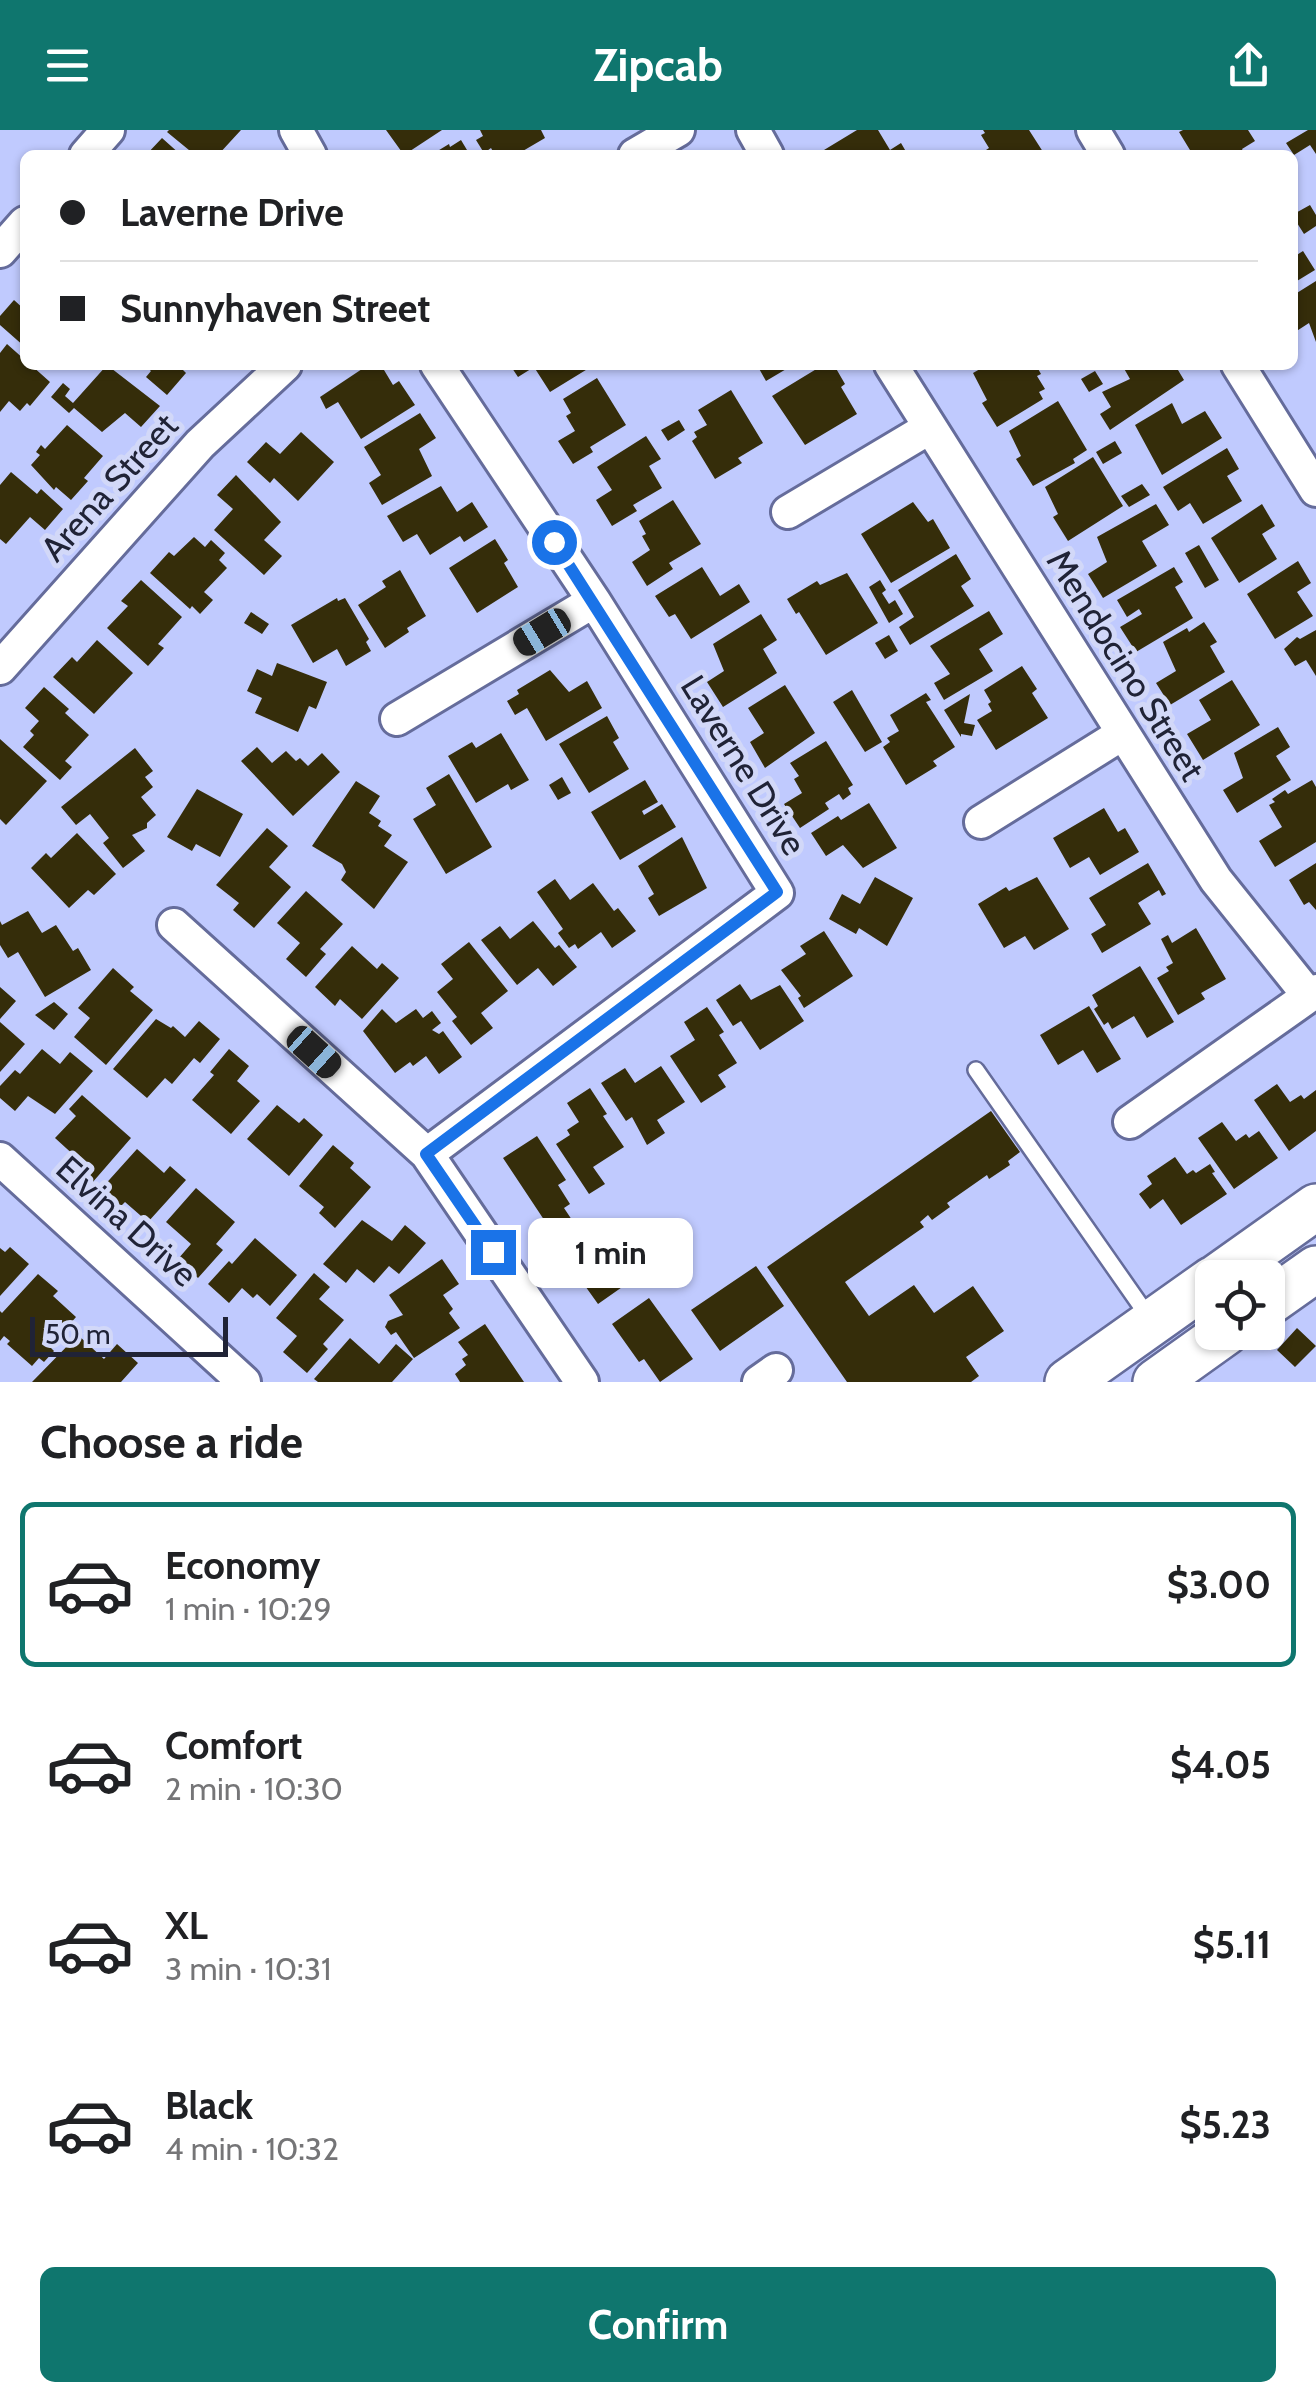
<!DOCTYPE html>
<meta charset="utf-8">
<style>
:root{--surface:#fff;--page:#f2f2f2;--text:#202124;--muted:#757577;--line:#e0e0e0;--accent:#0f766e}
body{margin:0;font-family:Cabin,sans-serif;background:var(--page);color:var(--text);height:100vh;display:flex;flex-direction:column;font-size:38px;white-space:nowrap}
*{box-sizing:border-box;margin:0}
p{font-size:32px;color:var(--muted)}
.icon{flex:none;width:55px;height:55px;fill:none;stroke:currentColor;stroke-width:2;stroke-linecap:round;stroke-linejoin:round}
.map{position:relative;height:1252px;overflow:hidden}
.details{display:flex;flex-direction:column;background:var(--surface);flex:1}
.details>*{flex:none}
.hud{position:absolute;left:20px;top:20px;width:1278px;height:220px;border-radius:15px;box-shadow:0 2px 8px #0004;display:grid;align-content:center;height:220px;padding:0 40px;background:var(--surface)}
.buttons{position:absolute;left:1195px;top:1130px;display:grid;gap:20px}
.buttons a{display:grid;place-items:center;width:90px;height:90px;border-radius:15px;background:var(--surface);box-shadow:0 2px 8px #0004;font-size:50px}
.scale{position:absolute;left:30px;bottom:25px;width:198px;box-sizing:border-box;padding-left:10px;border:5px solid #202336;border-top:0;font-size:28px;line-height:35px;white-space:nowrap;color:#202336;-webkit-text-stroke:8px #d2d8f8;paint-order:stroke}
.end{position:absolute;width:45px;height:45px;margin:-22px;border:12px solid #1a73e8;background:#fff;box-shadow:0 0 0 5px #fff}
.from{border-radius:50%}
.bubble{position:absolute;height:70px;border-radius:15px;background:var(--surface);box-shadow:0 2px 8px #0004;font-size:32px;font-weight:700;line-height:70px;text-align:center}
.car{position:absolute;width:30px;height:60px;margin:-30px -15px;border-radius:12px;box-shadow:0 0 8px 2px #0007;background:linear-gradient(#222 24%,#8ab4d8 0 40%,#222 0 76%,#8ab4d8 0 86%,#222 0)}
.hud b{display:flex;align-items:center;gap:35px;height:95px;font-size:38px}
.hud b+b{border-top:2px solid var(--line)}
.hud i{width:25px;height:25px;background:var(--text)}
ul{padding:0;list-style:none}
li{display:flex;align-items:center;gap:30px;height:165px;margin:0 20px 15px;padding:0 20px;border:5px solid transparent;border-radius:15px}
li div{flex:1}
li b{display:block;font-size:38px}
li em{font-style:normal;font-weight:700}
li.active{border-color:var(--accent)}
li>.icon{width:90px;height:90px;stroke-width:1.5}
h2{padding:0 40px;font-size:45px;line-height:120px}
.primary-button{display:flex;gap:20px;margin-top:auto;padding:20px 40px}
.primary-button a{flex:1;height:115px;border-radius:15px;background:var(--accent);color:#fff;font-size:40px;font-weight:700;line-height:115px;text-align:center}
header{display:flex;justify-content:space-between;align-items:center;height:130px;padding:0 40px;background:var(--accent);color:#fff;font-size:45px;font-weight:700}
.map>svg:first-child{display:block}
.building{fill:#352d0a}
.lines{fill:none;stroke-linecap:round;stroke-linejoin:round}
.service-casing{stroke:#656c9b;stroke-width:20}
.minor-casing{stroke:#656c9b;stroke-width:38}
.secondary-casing{stroke:#656c9b;stroke-width:50}
.service{stroke:#fff;stroke-width:15}
.minor{stroke:#fff;stroke-width:32}
.secondary{stroke:#fff;stroke-width:45}
.route{stroke:#1a73e8;stroke-width:12}
.labels{text-anchor:middle;dominant-baseline:central;stroke-width:10;stroke-linejoin:round;paint-order:stroke}
.street-label{font-size:35px;fill:#202336;stroke:#d2d8f8}
</style>
<header><svg class="icon" aria-label="menu" viewBox="0 0 24 24"><path d="M4 6h16M4 12h16M4 18h16"/></svg>Zipcab<svg class="icon" aria-label="share" viewBox="0 0 24 24"><path d="M12 15V3M7 8l5-5 5 5M5 13v7h14v-7"/></svg></header>
<div class="map">
<svg width="1316" height="1252" viewBox="0 0 1316 1252">
<rect width="100%" height="100%" fill="#c0cafe"/>
<path class="building" d="M169 0H241L218 25H195L167 2Z
M386 0H442L404 25Z
M480 0H541L545 8 516 25H495L491 18 484 23 476 10 483 6Z
M857 0H878L890 20 901 13 908 25H827L824 20Z
M983 0H1029L1045 25H985L983 22 989 18 981 5 985 3Z
M1183 0H1248L1255 11 1242 19 1245 25H1193L1179 2Z
M1308 0H1316V24L1310 15 1294 25 1286 13Z
M162 8 181 25H146Z
M461 10 470 25H431L449 14 450 17Z
M1310 75 1316 85V96L1304 104 1292 85Z
M1303 121 1315 140 1292 154V128Z
M1316 151V212L1309 193 1292 204V166Z
M14 170 25 180V217L0 195V186Z
M7 214 25 230V235H31L50 252 30 276 27 273 20 281 9 271 0 282V223Z
M107 235 160 276 141 297 125 283 102 302 74 278 69 283 51 267 63 253 70 259 65 266 73 273Z
M144 235H178L186 243 167 265 146 247 151 241Z
M368 235H381L393 255 399 251 415 275 361 309 338 272 326 279 320 267Z
M510 235H594L550 262 534 237 518 247Z
M757 235H793L766 251Z
M823 235H834L845 254 841 257 857 284 805 315 772 266Z
M987 235H1036L1041 244 1037 246 1045 259 1039 262 1043 269 997 297 982 273 987 270 973 243Z
M1122 235H1175L1184 250 1110 300 1100 284 1111 277 1102 262 1130 249Z
M1095 241 1103 254 1089 262 1081 249Z
M597 248 626 295 590 317 593 322 573 334 558 311 575 301 566 286 571 283 563 269Z
M731 260 763 313 738 328 742 333 715 349 692 311 697 307 694 302 707 295 698 280Z
M1058 271 1087 320 1073 329 1075 333 1033 356 1016 329 1021 326 1009 301Z
M1172 273 1182 294 1205 281 1222 308 1162 345 1135 295Z
M420 283 436 308 419 319 432 346 382 375 369 353 381 345 364 317Z
M679 290 685 300 668 311 661 300Z
M67 295 103 326 84 348 88 351 71 370 56 357 54 360 31 335 40 325 36 322 41 315 45 319Z
M301 302 334 332 298 371 274 348 270 353 247 332 266 312 280 324Z
M646 306 661 329 649 336 662 358 633 375 637 381 612 396 596 370 612 360 597 337Z
M1115 311 1122 323 1103 334 1096 322Z
M1227 318 1239 339 1227 346 1242 371 1203 394 1190 373 1178 381 1163 357Z
M1093 327 1123 376 1068 411 1053 387 1058 384 1045 357Z
M11 342 37 364 41 359 63 379 45 400 30 387 6 414 0 409V355Z
M236 345 281 392 264 410 282 426 264 445 214 400 233 379 217 365Z
M1142 354 1150 365 1129 377 1121 366Z
M441 356 457 382 472 372 488 397 464 412 460 406 430 425 417 404 403 412 387 386Z
M673 370 701 414 669 433 673 439 647 456 632 432 650 420 642 406 646 404 639 391Z
M913 372 928 392 933 389 950 418 891 453 861 404Z
M1156 374 1169 395 1142 411 1157 436 1103 468 1088 444 1107 432 1097 407Z
M1262 374 1275 396 1262 404 1277 429 1239 453 1211 408Z
M194 407 205 417 211 410 225 423 219 430 227 438 204 462 213 470 200 484 192 476 190 479 150 443 169 422 174 426Z
M495 409 508 430 504 433 518 457 477 483 449 438Z
M1199 415 1219 450 1205 458 1185 423Z
M956 424 971 449 961 456 974 476 910 515 899 497 914 487 898 460Z
M1298 431 1311 453 1297 462 1313 486 1275 509 1247 464Z
M702 437 720 466 739 454 750 472 691 509 675 484 669 487 655 466Z
M1174 437 1183 452 1175 457 1193 488 1136 522 1120 497 1142 484 1139 479 1127 487 1117 470Z
M400 440 426 486 407 498 409 502 385 518 358 475 386 457 382 451Z
M847 443 878 493 826 525 799 482 796 484 787 469 817 451 820 455Z
M141 450 182 487 158 514 164 518 148 536 107 498 128 476 121 471Z
M880 450 886 460 882 463 889 474 895 470 903 484 889 493 869 457Z
M337 468 338 471 345 468 369 509 366 512 371 521 346 536 337 519 313 533 291 495Z
M989 481 1003 504 979 519 993 541 944 570 934 553 950 544 930 516Z
M251 482 269 494 262 504 244 493Z
M761 484 777 510 763 519 777 543 723 577 707 552 724 541 713 514Z
M1204 492 1217 512 1210 516 1225 542 1170 575 1156 553 1176 541 1163 512 1187 498 1189 502Z
M1316 500V546L1306 530 1295 536 1284 519 1297 507 1300 509Z
M889 505 898 521 885 529 875 513Z
M97 510 133 543 94 584 53 547 72 527 77 532Z
M277 533 327 552 316 579 309 576 298 602 255 583 262 568 247 561 257 539 272 546Z
M1022 536 1037 559 1032 563 1048 588 996 620 977 590 992 581 988 574 991 572 984 560Z
M550 540 569 562 587 551 602 578 546 611 527 578 515 585 507 571 519 564 517 560Z
M1232 550 1260 595 1203 630 1187 604 1211 590 1199 570Z
M785 555 815 603 765 638 750 612 764 603 748 578Z
M44 557 69 579 65 583 89 605 65 631 72 637 60 650 23 617 34 605 30 601 39 591 25 578Z
M852 560 882 612 865 622 833 572Z
M926 563 931 570 926 572 955 617 933 631 937 636 906 655 883 617 890 612 887 608 899 601 890 585Z
M970 564 964 593 975 595 972 606 961 604V607L944 580Z
M607 586 619 608 613 612 629 639 589 663 559 614Z
M1278 597 1290 617 1276 626 1291 650 1237 683 1223 660 1243 648 1234 623Z
M501 603 529 650 511 660 508 654 476 673 448 626 472 612 476 618Z
M0 609 47 651 6 695 0 689Z
M826 611 853 655 848 658 851 664 843 670 839 664 825 673 829 679 800 698 784 674 802 663 794 649 799 646 790 633Z
M257 617 272 633 286 621 296 631 300 628 308 636 322 623 340 642 293 686 241 631Z
M135 618 153 641 145 647 153 657 141 667 156 685 147 693V698L132 705 145 721 123 738 103 713 109 708 90 684 76 695 61 677Z
M449 644 492 717 446 744 413 689 436 675 426 658Z
M562 647 571 663 558 670 549 655Z
M645 650 658 672 642 681 644 685 662 674 676 697 620 730 591 682Z
M1312 650 1316 657V712L1275 737 1259 711 1282 697 1269 675 1275 672 1272 669 1285 660 1288 664Z
M356 651 380 666 369 683 381 691 378 696 392 705 384 716 408 732 374 779 341 750 346 742 342 734 312 716Z
M197 659 243 684 220 727 196 714 192 721 167 707Z
M869 673 897 718 863 738 843 715 826 726 811 703 838 686 841 690Z
M1104 678 1118 702 1125 698 1139 722 1100 745 1089 727 1070 738 1053 708Z
M267 698 288 716 269 737 291 757 254 798 233 780 239 773 216 755Z
M77 703 116 744 94 765 88 760 69 778 31 738 46 723 51 728Z
M682 707 707 758 659 786 648 768 654 764 638 736Z
M1148 733 1166 764 1162 766 1159 760 1138 773 1151 794 1102 823 1091 804 1106 795 1089 768Z
M1316 733V780L1309 772 1304 775 1289 750Z
M875 747 913 768 887 816 859 798 856 804 829 789 842 764 860 774Z
M1037 747 1069 799 1034 820 1025 806 1004 818 978 774 1006 757 1009 761Z
M555 749 570 770 593 753 614 781 618 778 636 801 612 818 601 802 578 819 575 814 569 818 558 803 563 799 537 762Z
M306 761 343 794 320 819 326 824 306 847 286 829 300 813 277 793Z
M28 781 42 803 56 795 73 821 78 818 91 840 45 867 18 822 8 828 0 815V791L2 795Z
M533 791 555 818 559 815 577 837 553 856 538 838 517 855 481 810 500 796 510 809Z
M1196 798 1226 849 1201 863 1205 869 1178 885 1157 848 1169 841 1166 837 1173 833 1161 809 1168 805 1172 813Z
M824 801 853 846 804 878 798 868 801 866 781 840 806 824 800 816Z
M469 812 508 861 481 883 493 898 471 915 452 891 457 887 437 862 453 849 441 834Z
M352 816 377 839 382 833 399 848 362 889 340 869 335 876 315 857Z
M1140 836 1174 892 1147 908 1134 886 1112 899 1108 892 1104 895 1094 879 1098 876 1092 865Z
M113 838 134 857 130 861 153 880 106 935 74 907 90 888 78 878Z
M740 854 751 870 780 855 804 891 760 920 741 891 733 896 716 870Z
M0 857 16 871 0 889Z
M54 872 68 884 54 900 35 885Z
M1089 876 1121 929 1097 943 1083 920 1058 935 1040 905Z
M707 877 724 902 719 905 737 933 718 945 726 957 701 973 670 926 695 910 684 892Z
M382 879 396 893 416 879 423 888 432 881 441 893 432 900 439 904 443 901 462 927 439 944 426 926 413 936 410 932 395 943 363 901Z
M156 889 171 898 173 896 185 907 199 891 220 909 200 933 194 928 172 954 165 948 147 968 113 939Z
M0 892 25 914 0 942Z
M42 919 60 934 70 922 93 941 55 984 28 966 15 981 0 968V956L15 940 20 944Z
M229 919 249 936 237 951 260 971 231 1004 192 970 214 945 210 942Z
M661 936 685 972 657 990 665 1003 647 1015 632 987 626 991 601 953 625 938 635 953Z
M1277 954 1290 972 1301 965 1304 969 1316 960V1001L1289 1021 1254 970Z
M590 958 607 984 603 986 624 1017 593 1037 605 1054 589 1064 556 1014 570 1005 567 1000 579 992 567 973Z
M82 965 131 1008 92 1053 71 1035 77 1028 55 1008 76 986 69 979Z
M277 975 299 993 304 988 323 1005 289 1046 247 1009Z
M991 981 1020 1022 1008 1031 1010 1035 989 1049 987 1045 947 1073 950 1077 932 1090 928 1085 920 1092 924 1097 845 1152 869 1186 914 1155 934 1183 973 1156 1004 1201 966 1227 979 1246 971 1252H847L767 1137Z
M1222 992 1236 1011 1246 1004 1249 1008 1259 1001 1278 1028 1234 1059 1198 1008Z
M537 1006 566 1050 558 1055 570 1074 564 1078 572 1090 575 1088 595 1118 614 1106 620 1116 582 1140 578 1133 574 1135 503 1028Z
M333 1015 354 1033 350 1038 371 1057 335 1098 319 1083 324 1077 299 1056Z
M137 1019 164 1043 170 1036 186 1050 148 1092 125 1072 121 1076 101 1059Z
M1175 1027 1187 1044 1193 1040 1196 1043 1210 1034 1215 1042 1212 1043 1227 1064 1181 1095 1163 1069 1150 1079 1139 1064 1152 1054 1147 1046Z
M196 1058 235 1092 216 1114 223 1120 198 1148 178 1129 191 1114 166 1092Z
M362 1090 392 1111 405 1095 426 1113 399 1144 389 1136 374 1153 357 1139 346 1153 323 1134Z
M255 1108 297 1145 270 1176 257 1164 253 1168 242 1158 229 1173 208 1154 229 1131 232 1134Z
M10 1117 29 1134 0 1166V1118L5 1122Z
M620 1127 635 1148 598 1174 583 1153Z
M442 1129 459 1154 443 1165 453 1179 449 1183 460 1198 414 1228 396 1202 391 1205 385 1197 388 1191 403 1185 389 1165Z
M756 1136 784 1176 720 1221 691 1180Z
M314 1143 330 1157 319 1169 344 1190 323 1214 328 1219 307 1243 283 1222 297 1206 276 1188Z
M38 1144 58 1161 53 1166 76 1187 50 1217 54 1221 44 1232 39 1228 32 1236 7 1214 10 1211 4 1206 0 1211V1181L2 1183Z
M649 1168 693 1229 660 1252 644 1229 639 1232 612 1194Z
M485 1194 524 1252H460L455 1244 466 1235 462 1229 468 1225 458 1212Z
M1297 1198 1316 1216 1295 1237 1277 1220Z
M78 1205 104 1229 117 1214 138 1233 121 1252H32Z
M350 1208 379 1234 396 1214 413 1229 392 1252H318L314 1249Z"/>
<g class="lines">
<g class="service-casing">
<path id="service" d="M976 940 1150 1189"/>
</g>
<g class="minor-casing">
<path id="minor" d="M296 0 310 25
M753 0 767 25
M1093 0 1108 25
M86 25 108 0
M635 25 678 0
M0 121 25 93
M891 235 1216 750 1309 866
M1238 235 1316 360
M788 382 929 298
M0 538 200 314 285 235
M397 589 594 471
M981 692 1122 604
M174 795 427 1024 582 1252
M1130 992 1316 861
M427 1024 777 763 594 471 437 235
M0 1029 244 1252
M759 1252 776 1240"/>
</g>
<g class="secondary-casing">
<path id="secondary" d="M1216 1148 1316 1077
M1268 1173 1316 1139
M1068 1252 1212 1150
M1156 1252 1226 1202"/>
</g>
<use href="#service" class="service"/>
<use href="#minor" class="minor"/>
<use href="#secondary" class="secondary"/>
</g>
<g class="lines">
<path class="route" d="M493 1122 426 1024 777 762 554 412"/>
</g>
<g class="labels">
<g class="street-label">
<text transform="translate(109 357) rotate(-48)">Arena Street</text>
<text transform="translate(1126 535) rotate(58)">Mendocino Street</text>
<text transform="translate(744 635) rotate(58)">Laverne Drive</text>
<text transform="translate(127 1091) rotate(42)">Elvina Drive</text>
</g>
</g>
</svg>
<div class="buttons">
<a><svg class="icon" aria-label="locate" viewBox="0 0 24 24"><circle cx="12" cy="12" r="6"/><path d="M12 2v4M12 18v4M2 12h4M18 12h4"/></svg></a>
</div>
<div class="scale">50 m</div>
<i class="end from" style="left:554px;top:412px"></i>
<i class="end" style="left:493px;top:1122px"></i>
<div class="bubble" style="left:528px;top:1088px;width:165px">1 min</div>
<i class="car" style="left:542px;top:502px;rotate:239deg"></i>
<i class="car" style="left:314px;top:922px;rotate:132deg"></i>
<div class="hud">
<b><i class="from"></i>Laverne Drive</b>
<b><i></i>Sunnyhaven Street</b>
</div>
</div>
<section class="details">
<h2>Choose a ride</h2>
<ul>
<li class="active"><svg class="icon" aria-label="car" viewBox="0 0 24 24"><path d="M5 17H2v-5l4-1 3-4h7l3 4 3 1v5h-3M9 17h6M6 11h13"/><circle cx="7" cy="17" r="2"/><circle cx="17" cy="17" r="2"/></svg><div><b>Economy</b><p>1 min · 10:29</p></div><em>$3.00</em></li>
<li><svg class="icon" aria-label="car" viewBox="0 0 24 24"><path d="M5 17H2v-5l4-1 3-4h7l3 4 3 1v5h-3M9 17h6M6 11h13"/><circle cx="7" cy="17" r="2"/><circle cx="17" cy="17" r="2"/></svg><div><b>Comfort</b><p>2 min · 10:30</p></div><em>$4.05</em></li>
<li><svg class="icon" aria-label="car" viewBox="0 0 24 24"><path d="M5 17H2v-5l4-1 3-4h7l3 4 3 1v5h-3M9 17h6M6 11h13"/><circle cx="7" cy="17" r="2"/><circle cx="17" cy="17" r="2"/></svg><div><b>XL</b><p>3 min · 10:31</p></div><em>$5.11</em></li>
<li><svg class="icon" aria-label="car" viewBox="0 0 24 24"><path d="M5 17H2v-5l4-1 3-4h7l3 4 3 1v5h-3M9 17h6M6 11h13"/><circle cx="7" cy="17" r="2"/><circle cx="17" cy="17" r="2"/></svg><div><b>Black</b><p>4 min · 10:32</p></div><em>$5.23</em></li>
</ul>
<div class="primary-button"><a>Confirm</a></div>
</section>
